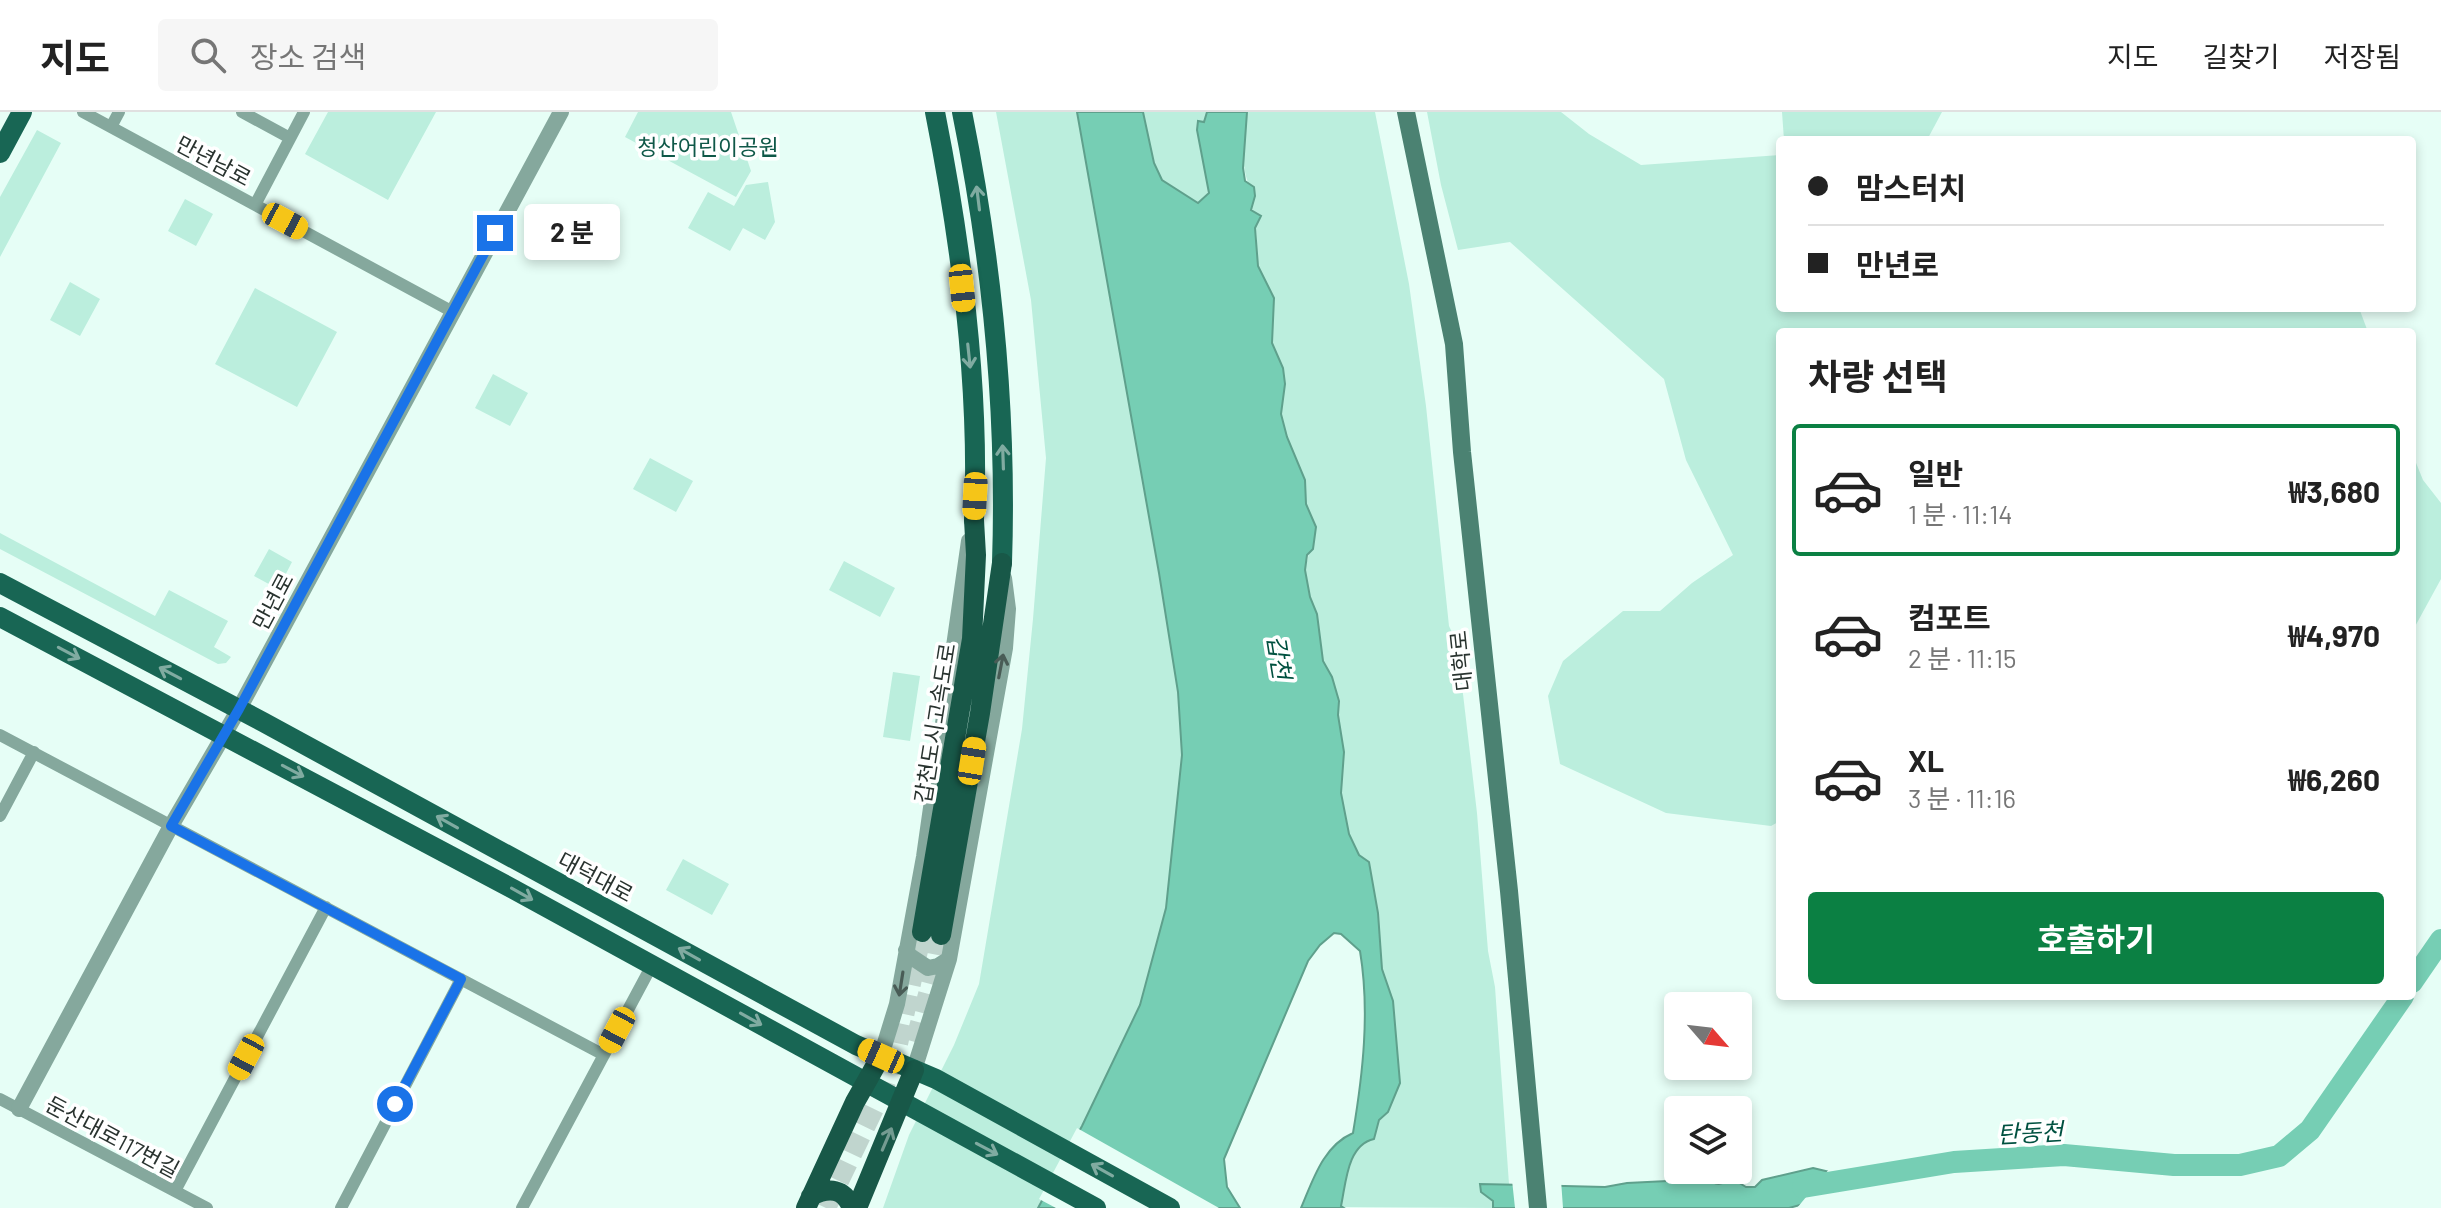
<!DOCTYPE html>
<html lang="ko">
<meta charset="utf-8">
<style>
:root{--surface:#fff;--page:#f6f6f6;--text:#222;--muted:#767676;--line:#e0e0e0;--accent:#0b8043}
body{margin:0;font-family:Barlow,"Noto Sans KR",sans-serif;background:var(--page);color:var(--text);height:100vh;display:flex;flex-direction:column;font-size:30px;white-space:nowrap}
*{box-sizing:border-box;margin:0}
p{font-size:26px;color:var(--muted)}
.icon{flex:none;width:44px;height:44px;fill:none;stroke:currentColor;stroke-width:2;stroke-linecap:round;stroke-linejoin:round}
.map{position:relative;flex:1;overflow:hidden}
.panel{position:absolute;left:1776px;top:216px;width:640px;height:672px;display:flex;flex-direction:column;background:var(--surface);border-radius:8px;box-shadow:0 4px 12px #0003}
.panel>*{flex:none}
.hud{position:absolute;left:1776px;top:24px;width:640px;height:176px;border-radius:8px;box-shadow:0 4px 12px #0003;display:grid;align-content:center;height:176px;padding:0 32px;background:var(--surface)}
.needle{width:52px;rotate:118deg}
.fabs{position:absolute;left:1664px;top:880px;display:grid;gap:16px}
.fabs a{display:grid;place-items:center;width:88px;height:88px;border-radius:8px;background:var(--surface);box-shadow:0 4px 12px #0003;font-size:40px}
.end{position:absolute;width:36px;height:36px;margin:-18px;border:10px solid #1a73e8;background:#fff;box-shadow:0 0 0 4px #fff}
.from{border-radius:50%}
.bubble{position:absolute;height:56px;border-radius:8px;background:var(--surface);box-shadow:0 4px 12px #0003;font-size:26px;font-weight:700;line-height:56px;text-align:center}
.car{position:absolute;width:24px;height:48px;margin:-24px -12px;border-radius:10px;box-shadow:0 0 6px 2px #0007;background:linear-gradient(#f5c518 24%,#345 0 40%,#f5c518 0 76%,#345 0 86%,#f5c518 0)}
.hud b{display:flex;align-items:center;gap:28px;height:76px;font-size:30px}
.hud b+b{border-top:2px solid var(--line)}
.hud i{width:20px;height:20px;background:var(--text)}
ul{padding:0;list-style:none}
li{display:flex;align-items:center;gap:24px;height:132px;margin:0 16px 12px;padding:0 16px;border:4px solid transparent;border-radius:8px}
li div{flex:1}
li b{display:block;font-size:30px}
li em{font-style:normal;font-weight:700}
li.active{border-color:var(--accent)}
li>.icon{width:72px;height:72px;stroke-width:1.5}
h2{padding:0 32px;font-size:36px;line-height:96px}
.button{display:flex;gap:16px;margin-top:auto;padding:16px 32px}
.button a{flex:1;height:92px;border-radius:8px;background:var(--accent);color:#fff;font-size:32px;font-weight:700;line-height:92px;text-align:center}
header{display:flex;align-items:center;gap:48px;box-sizing:border-box;height:112px;padding:0 40px;background:var(--surface);border-bottom:2px solid var(--line)}
header strong{font-size:38px}
nav{display:flex;gap:44px;margin-inline-start:auto;font-size:28px}
.search{width:560px;height:72px;background:var(--page);display:flex;align-items:center;gap:20px;box-sizing:border-box;padding:0 28px;border-radius:8px;color:var(--muted);font-size:30px}
.map>svg:first-child{display:block}
.green{fill:#bed}
.water{fill:#76ceb4;stroke:#5fa08c;stroke-width:2}
.pier{fill:#e6fef6}
.lines{fill:none;stroke-linecap:round;stroke-linejoin:round}
.river{stroke:#76ceb4;stroke-width:22}
.trunk-tunnel{stroke:#c0d5ce;stroke-width:20;stroke-dasharray:20 10;stroke-linecap:butt}
.minor{stroke:#85a89d;stroke-width:12}
.tertiary{stroke:#85a89d;stroke-width:16}
.secondary{stroke:#4b8272;stroke-width:18}
.primary{stroke:#186654;stroke-width:20}
.trunk{stroke:#185848;stroke-width:20}
.oneway{stroke:#80aba1}
.oneway2{stroke:#495c56}
.oneway3{stroke:#749b91}
.route{stroke:#1a73e8;stroke-width:10}
.labels{text-anchor:middle;dominant-baseline:central;stroke-width:7;stroke-linejoin:round;paint-order:stroke}
.park-label{font-size:22px;fill:#0f5848;stroke:#fff}
.street-label{font-size:22px;fill:#29332f;stroke:#fff}
.water-label{font-size:24px;font-style:italic;fill:#005140;stroke:#fff}
</style>
<header>
<strong>지도</strong>
<div class="search"><svg class="icon" aria-label="search" viewBox="0 0 24 24"><circle cx="10" cy="10" r="6"/><path d="M15 15l6 6"/></svg>장소 검색</div>
<nav><a>지도</a><a>길찾기</a><a>저장됨</a></nav>
</header>
<div class="map">
<svg width="2441" height="1096" viewBox="0 0 2441 1096">
<rect width="100%" height="100%" fill="#e6fef6"/>
<path class="green" d="M328 0H436L388 88 305 42Z
M638 0H731L751 59 736 85 625 25Z
M996 0H1077L1159 461 1178 580 1182 643 1166 796 1140 893 1082 1014 1038 1096H883L909 1023 954 933 979 872 1022 617 1033 507 1046 346 1031 188Z
M1143 0H1207L1204 11 1199 9 1197 18 1210 81 1198 91 1162 68 1154 51Z
M1247 0H1375L1409 172 1426 294 1449 514 1457 531 1477 701 1488 839 1495 875 1509 1072H1480L1493 1089V1096L1341 1095C1346 1072 1347 1033 1374 1027L1379 1008 1388 999 1400 971 1393 889 1382 857 1378 801 1369 750 1359 743 1349 722 1341 681 1344 640 1338 603 1339 589 1332 565 1323 549 1317 502 1310 485 1305 457 1316 415 1306 392 1305 368 1287 325 1281 302 1285 272 1283 256 1272 231 1274 186 1258 154 1255 102 1250 98 1255 84C1237 57 1245 31 1247 0Z
M1427 0H1561L1589 22 1641 53 1780 43V196H2359L2368 220H1780V709L1771 714 1666 701 1560 652 1548 584 1563 549 1623 499H1660L1692 471 1733 443 1686 348 1664 267 1510 130 1458 138 1441 73Z
M1782 0H1942L1927 28H1784Z
M37 18 61 31 0 145V85Z
M768 70 775 110 765 128 743 116 730 139 688 116 708 80 734 94 746 73Z
M185 87 213 102 196 134 168 119Z
M70 170 100 187 80 224 50 208Z
M255 176 337 220 297 295 215 252Z
M493 262 528 281 510 314 475 296Z
M2412 341 2423 368 2441 391V467L2412 520Z
M650 346 693 369 676 400 633 377Z
M0 421 155 504 169 478 228 509 214 535 231 545 226 551 218 552 0 437Z
M269 437 292 450 278 477 254 464Z
M844 449 895 476 880 505 829 478Z
M893 560 920 564 910 629 883 625Z
M683 747 729 772 712 803 666 778Z"/>
<path class="water" d="M1077 0H1143L1154 51 1162 68 1198 91 1209 81 1197 18 1198 9 1204 10 1207 0H1247L1243 56 1245 69 1254 75 1255 84 1251 98 1261 104 1255 116 1258 154 1274 186 1272 231 1283 256 1285 272 1281 302 1287 325 1305 368 1306 392 1316 415 1313 437 1307 443 1305 458 1310 485 1317 502 1323 549 1332 565 1339 589 1338 603 1344 640 1341 681 1349 722 1359 743 1369 750 1378 801 1382 857 1393 889 1400 971 1388 1000 1379 1008 1374 1027C1347 1033 1346 1071 1341 1094L1344 1096H1301C1313 1068 1323 1034 1353 1021 1363 961 1370 899 1360 839L1341 822 1334 821 1320 833 1308 849 1224 1047 1227 1075 1240 1096H1038L1082 1014 1140 893 1166 796 1182 643 1178 580 1159 461Z
M1813 1056 1834 1061 1826 1086 1789 1096H1493V1089L1481 1080 1480 1072 1605 1075 1627 1071 1708 1067C1713 1071 1718 1074 1725 1070L1721 1066 1745 1065 1738 1070 1746 1075H1755L1762 1068Z"/>
<path class="pier" d="M1077 1016 1219 1096H1056L1039 1087Z
M1830 1056 1838 1061 1829 1088 1797 1096Z
M1512 1068H1561L1563 1096H1515Z"/>
<g class="lines">
<path class="river" d="M2412 870 2441 828
M1803 1075 1954 1050 2064 1043 2174 1053H2240L2279 1044 2310 1018 2403 884"/>
<path class="trunk-tunnel" d="M915 930 933 864 941 823
M826 1096 884 976 898 932 922 820"/>
<path class="minor" d="M83 0 453 200
M242 0 290 26
M111 15 119 0
M255 93 304 0
M0 623 604 943
M0 704 34 640
M0 987 207 1096
M175 1079 326 795
M341 1096 461 867
M522 1096 652 853"/>
<path class="tertiary" d="M906 838 910 844 928 856 938 854 949 847
M881 944 897 892 924 745 969 429
M914 958 949 847 1005 536 1008 497 1004 466
M19 997 171 714 239 597 561 0"/>
<path class="secondary" d="M1406 0 1454 232 1462 340 1509 779 1538 1096"/>
<path class="primary" d="M935 0C961 131 980 274 974 408
M962 0C992 148 1007 300 1002 451
M0 41 22 0
M0 471 263 610 856 933 936 967 1170 1096
M0 505 513 777 1096 1096"/>
<path class="trunk" d="M922 820 972 527 976 443 974 408
M941 823 980 601 1002 451
M811 1084C829 1075 844 1076 852 1096
M806 1096 855 990 881 944
M857 1096 914 958"/>
</g>
<defs><path id="oneway-shaft" d="M-6 0H5M1.5-3L5.5 0L1.5 3" fill="none" stroke-width="1.6" stroke-linecap="round" stroke-linejoin="round" transform="scale(2)"/></defs>
<g class="oneway">
<use href="#oneway-shaft" transform="translate(978 86) rotate(-97)"/>
<use href="#oneway-shaft" transform="translate(969 244) rotate(84)"/>
<use href="#oneway-shaft" transform="translate(1003 345) rotate(-92)"/>
<use href="#oneway-shaft" transform="translate(69 541) rotate(28)"/>
<use href="#oneway-shaft" transform="translate(170 561) rotate(-152)"/>
<use href="#oneway-shaft" transform="translate(293 659) rotate(28)"/>
<use href="#oneway-shaft" transform="translate(447 710) rotate(-151)"/>
<use href="#oneway-shaft" transform="translate(522 782) rotate(29)"/>
<use href="#oneway-shaft" transform="translate(689 842) rotate(-151)"/>
<use href="#oneway-shaft" transform="translate(751 907) rotate(29)"/>
<use href="#oneway-shaft" transform="translate(987 1037) rotate(28)"/>
<use href="#oneway-shaft" transform="translate(1102 1058) rotate(-151)"/>
</g>
<g class="oneway2">
<use href="#oneway-shaft" transform="translate(1001 554) rotate(-79)"/>
<use href="#oneway-shaft" transform="translate(901 872) rotate(99)"/>
</g>
<use class="oneway3" href="#oneway-shaft" transform="translate(887 1027) rotate(-67)"/>
<g class="lines">
<path class="route" d="M395 992 461 867 171 714 239 597 495 121"/>
</g>
<g class="labels">
<g class="park-label">
<text x="708" y="34">청산어린이공원</text>
</g>
<g class="street-label">
<text transform="translate(214 48) rotate(28)">만년남로</text>
<text transform="translate(272 489) rotate(-62)">만년로</text>
<text transform="translate(1460 549) rotate(-96)">대학로</text>
<text transform="translate(934 611) rotate(-81)">갑천도시고속도로</text>
<text transform="translate(596 764) rotate(28)">대덕대로</text>
<text transform="translate(113 1024) rotate(28)">둔산대로117번길</text>
</g>
<g class="water-label">
<text transform="translate(1280 545) rotate(81)">갑천</text>
<text transform="translate(2030 1020) rotate(-3)">탄동천</text>
</g>
</g>
</svg>
<div class="fabs">
<a><svg class="needle" viewBox="-14 -14 28 28"><path d="M0-13l5 13h-10z" fill="#e53935"/><path d="M0 13l5-13h-10z" fill="#767676"/></svg></a>
<a><svg class="icon" aria-label="layers" viewBox="0 0 24 24"><path d="M12 4l9 5-9 5-9-5zM3 14l9 5 9-5"/></svg></a>
</div>
<i class="end from" style="left:395px;top:992px"></i>
<i class="end" style="left:495px;top:121px"></i>
<div class="bubble" style="left:524px;top:92px;width:96px">2 분</div>
<i class="car" style="left:285px;top:109px;rotate:118deg"></i>
<i class="car" style="left:962px;top:176px;rotate:174deg"></i>
<i class="car" style="left:975px;top:384px;rotate:183deg"></i>
<i class="car" style="left:972px;top:649px;rotate:9deg"></i>
<i class="car" style="left:617px;top:918px;rotate:208deg"></i>
<i class="car" style="left:881px;top:944px;rotate:294deg"></i>
<i class="car" style="left:246px;top:945px;rotate:208deg"></i>
<div class="hud">
<b><i class="from"></i>맘스터치</b>
<b><i></i>만년로</b>
</div>
<section class="panel">
<h2>차량 선택</h2>
<ul>
<li class="active"><svg class="icon" aria-label="car" viewBox="0 0 24 24"><path d="M5 17H2v-5l4-1 3-4h7l3 4 3 1v5h-3M9 17h6M6 11h13"/><circle cx="7" cy="17" r="2"/><circle cx="17" cy="17" r="2"/></svg><div><b>일반</b><p>1 분 · 11:14</p></div><em>₩3,680</em></li>
<li><svg class="icon" aria-label="car" viewBox="0 0 24 24"><path d="M5 17H2v-5l4-1 3-4h7l3 4 3 1v5h-3M9 17h6M6 11h13"/><circle cx="7" cy="17" r="2"/><circle cx="17" cy="17" r="2"/></svg><div><b>컴포트</b><p>2 분 · 11:15</p></div><em>₩4,970</em></li>
<li><svg class="icon" aria-label="car" viewBox="0 0 24 24"><path d="M5 17H2v-5l4-1 3-4h7l3 4 3 1v5h-3M9 17h6M6 11h13"/><circle cx="7" cy="17" r="2"/><circle cx="17" cy="17" r="2"/></svg><div><b>XL</b><p>3 분 · 11:16</p></div><em>₩6,260</em></li>
</ul>
<div class="button"><a>호출하기</a></div>
</section>
</div>
